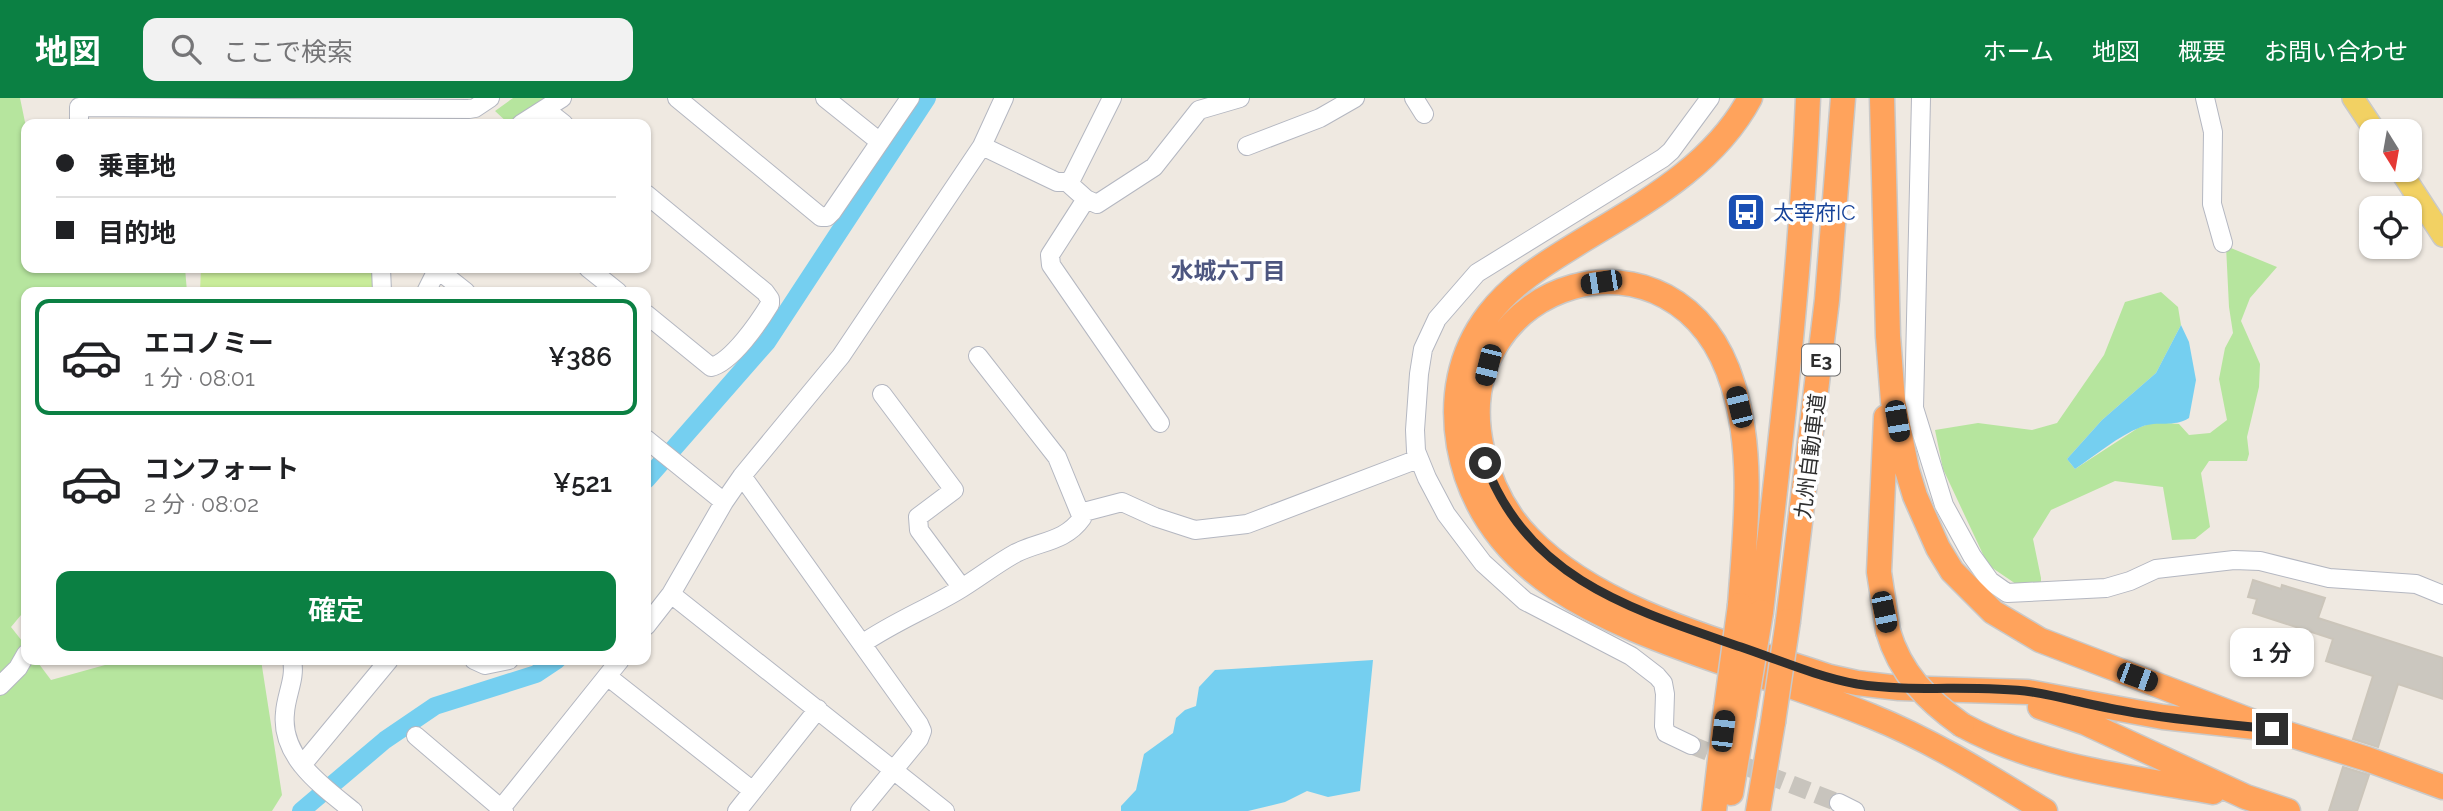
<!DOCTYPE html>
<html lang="ja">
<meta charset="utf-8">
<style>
:root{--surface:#fff;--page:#f2f2f2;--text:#202124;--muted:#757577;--line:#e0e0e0;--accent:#0b8043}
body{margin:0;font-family:Raleway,"Noto Sans JP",sans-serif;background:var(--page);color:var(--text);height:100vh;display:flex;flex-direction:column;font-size:26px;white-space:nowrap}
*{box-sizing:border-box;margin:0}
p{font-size:23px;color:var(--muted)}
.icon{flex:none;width:38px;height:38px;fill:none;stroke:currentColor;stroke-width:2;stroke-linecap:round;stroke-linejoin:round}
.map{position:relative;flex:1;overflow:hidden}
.sheet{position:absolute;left:21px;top:189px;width:630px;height:378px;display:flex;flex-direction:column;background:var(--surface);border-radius:14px;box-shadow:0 2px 5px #0004}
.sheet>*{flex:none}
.guide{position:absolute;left:21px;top:21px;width:630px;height:154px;border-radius:14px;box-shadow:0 2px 5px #0004;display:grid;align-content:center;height:154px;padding:0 35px;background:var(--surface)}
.needle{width:46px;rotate:169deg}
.buttons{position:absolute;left:2359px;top:21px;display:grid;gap:14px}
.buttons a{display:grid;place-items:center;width:63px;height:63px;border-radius:14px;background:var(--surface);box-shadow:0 2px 5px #0004;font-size:35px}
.end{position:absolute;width:32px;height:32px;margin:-16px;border:9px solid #2e2e2e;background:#fff;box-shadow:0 0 0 4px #fff}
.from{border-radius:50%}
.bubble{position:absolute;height:49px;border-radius:14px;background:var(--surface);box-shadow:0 2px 5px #0004;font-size:23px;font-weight:600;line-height:49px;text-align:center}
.car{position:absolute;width:21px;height:42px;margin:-21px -10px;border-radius:9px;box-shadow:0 0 5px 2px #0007;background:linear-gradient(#222 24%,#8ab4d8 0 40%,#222 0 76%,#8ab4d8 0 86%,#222 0)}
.guide b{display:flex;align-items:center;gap:24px;height:66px;font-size:26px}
.guide b+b{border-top:2px solid var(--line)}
.guide i{width:18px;height:18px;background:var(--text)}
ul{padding:12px 0 0;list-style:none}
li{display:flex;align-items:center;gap:21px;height:116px;margin:0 14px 10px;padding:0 21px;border:4px solid transparent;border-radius:14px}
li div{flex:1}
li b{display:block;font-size:26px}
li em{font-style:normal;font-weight:600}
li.on{border-color:var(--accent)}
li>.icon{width:63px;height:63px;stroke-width:1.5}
.cta{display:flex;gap:14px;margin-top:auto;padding:14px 35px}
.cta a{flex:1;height:80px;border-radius:14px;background:var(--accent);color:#fff;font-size:28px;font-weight:600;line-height:80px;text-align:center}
header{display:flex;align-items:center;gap:42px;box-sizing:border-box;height:98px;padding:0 35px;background:var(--accent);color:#fff}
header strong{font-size:33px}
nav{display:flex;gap:38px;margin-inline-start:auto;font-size:24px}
.search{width:490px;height:63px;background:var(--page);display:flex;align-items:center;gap:18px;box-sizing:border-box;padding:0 24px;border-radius:14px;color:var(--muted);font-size:26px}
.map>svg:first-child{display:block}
.green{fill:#b6e59e}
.pitch{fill:#c9ec9a}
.water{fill:#75cff0}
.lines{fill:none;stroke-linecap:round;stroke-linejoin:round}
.canal{stroke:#75cff0;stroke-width:18}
.building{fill:#cbc7bf;stroke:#cbc5ba;stroke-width:2}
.minor-tunnel{stroke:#c8c4bd;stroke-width:18;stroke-dasharray:18 9;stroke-linecap:butt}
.minor-casing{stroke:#b4b7c1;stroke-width:20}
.major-casing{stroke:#c9c9c9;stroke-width:24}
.highway-casing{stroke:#c9c9c9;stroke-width:27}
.minor{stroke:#fff;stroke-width:18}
.major{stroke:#f2d163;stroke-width:21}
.highway{stroke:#ffa35c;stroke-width:24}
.highway-bridge-casing{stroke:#c9c9c9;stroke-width:27;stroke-linecap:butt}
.highway-bridge{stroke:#ffa35c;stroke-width:24}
.route{stroke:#2e2e2e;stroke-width:9}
.labels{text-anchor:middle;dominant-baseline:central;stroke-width:7;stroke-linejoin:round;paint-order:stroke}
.shield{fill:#fff;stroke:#6d6d6d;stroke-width:2}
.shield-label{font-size:19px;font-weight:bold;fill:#2e2e2e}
.transit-label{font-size:21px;fill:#164399;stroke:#fff;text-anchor:start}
.street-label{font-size:21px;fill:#2e2e2e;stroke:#fff}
.neighbourhood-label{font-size:23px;font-weight:bold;fill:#4d5680;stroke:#fff}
</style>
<header>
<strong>地図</strong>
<div class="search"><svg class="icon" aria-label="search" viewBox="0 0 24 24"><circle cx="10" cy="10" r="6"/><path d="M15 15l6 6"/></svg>ここで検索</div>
<nav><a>ホーム</a><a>地図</a><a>概要</a><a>お問い合わせ</a></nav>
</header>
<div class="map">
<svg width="2443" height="713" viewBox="0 0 2443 713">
<rect width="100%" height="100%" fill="#efe9e1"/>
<path class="green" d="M0 0H20L26 29V170H185L187 194H26V511L11 529 26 548V562H36L51 582 123 562H261L282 697 272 713H0Z
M513 0H546L509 26 495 13Z
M2226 148 2277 169 2250 200 2241 223 2260 266 2259 289 2247 339 2249 356 2247 363H2209L2201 375 2210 429 2195 441 2172 442 2163 389 2115 383 2051 412 2033 441 2041 480V503L1988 467 1943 371 1935 332 1978 325 2032 332 2057 325 2104 257 2125 204 2161 194 2178 209 2181 227 2156 275 2102 322 2067 361 2075 371 2138 330 2154 324 2179 326 2189 337 2210 335 2227 322 2219 281 2225 250 2233 235 2229 209Z"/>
<path class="pitch" d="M201 170H372V194H200Z"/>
<path class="water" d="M2181 227 2189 244 2196 282 2189 320C2173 330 2158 322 2141 329 2118 338 2096 357 2075 371L2067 361 2102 322 2156 275Z
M1373 562 1360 693 1328 699 1307 693 1285 704 1248 713H1121V708L1136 692 1144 656 1173 635 1176 620 1185 612 1196 608 1199 589 1215 572Z"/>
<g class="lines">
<path class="canal" d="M646 382 767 244 927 0
M301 713 385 642 435 608 536 576 557 562"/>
</g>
<path class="building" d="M2253 482 2281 491 2282 487 2325 500 2318 520 2443 560V601L2398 586 2378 649 2353 641 2373 578 2326 563 2333 541 2253 515 2257 501 2248 499Z
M2343 669 2369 677 2357 713H2329Z"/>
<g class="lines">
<path class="minor-tunnel" d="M1691 647 1839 705"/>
<g class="minor-casing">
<path id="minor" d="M677 0 821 119H827L832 114 910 0
M825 0 880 44
M1414 0 1424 16
M1921 0 1914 310 1944 407 1972 458 1990 483 2007 495 2106 490 2130 483 2156 471 2234 462 2260 463 2329 480 2416 486 2443 497
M2205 0 2213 34 2212 106 2223 145
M545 11 564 26
M79 26V9L469 11 475 10 490 0
M521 26 562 0
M982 48 1057 84H1067L1072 80 1112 0
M1247 48 1320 20 1355 0
M1067 84 1086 101 1097 106 1154 69 1199 12 1240 0
M646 96 765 194 770 201V206C759 224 732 264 711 269L646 216
M1086 101 1050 157 1051 167 1160 325
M381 170 382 194
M588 170 618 194
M437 171 466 194
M426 194 438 170
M882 296 954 392 918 419 919 432 962 490
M646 341 724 404
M742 378 919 626 922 633 919 641 860 713
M1080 415 1122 404 1155 419 1195 432 1247 426 1418 361
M671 496 945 713
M646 528 671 496 724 404 742 378 841 258 982 48 1004 0
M862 546C892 525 925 512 957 493 977 481 996 466 1016 455 1040 443 1065 444 1082 420L1057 359 978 258
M292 562C296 580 286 597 285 615 280 659 322 688 353 713
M474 562 485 567 509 562
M607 578 753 693
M0 588 18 570 26 556
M416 638 504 713
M1691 647 1666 635 1664 628 1665 596 1663 585 1657 578 1631 558 1525 503 1483 465 1446 416 1427 380 1416 353 1415 332 1419 276 1423 251 1437 221 1477 175 1663 60 1671 53 1710 0
M302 667 389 562
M1839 705 1855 713
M499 713 620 562
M737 713 818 611"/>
</g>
<g class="major-casing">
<path id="major" d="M2353 0 2375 33
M2400 72 2443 138"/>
</g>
<g class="highway-casing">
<path id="highway" d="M1750 0C1712 71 1638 108 1572 149 1541 168 1511 187 1488 217 1459 255 1451 301 1459 348 1482 478 1607 524 1718 563 1769 581 1820 597 1871 618 1933 643 1988 678 2045 713
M1882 0 1888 238 1893 303 1907 372 1915 398 1938 450 1952 473 1993 514 2040 542 2272 631 2367 661 2443 689
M1886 319 1879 474 1888 533
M1740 507C1745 435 1755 358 1733 287 1679 110 1444 181 1482 351 1490 384 1505 416 1529 440 1602 516 1733 546 1830 579L1857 585 1899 590 2028 594 2163 619 2272 631
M1761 514C1781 343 1801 172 1808 0
M1788 523 1827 202 1843 0
M2040 609 2086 625 2246 699 2288 713
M1962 627C2039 669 2128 679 2213 694
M1731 695 1744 617
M1714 713 1726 610
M1758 713 1773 624"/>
</g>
<use href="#minor" class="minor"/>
<use href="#major" class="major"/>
<use href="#highway" class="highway"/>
<g class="highway-bridge-casing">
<path id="highway-bridge" d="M1888 533C1900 575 1927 602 1962 627
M1726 610 1740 507
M1744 617 1761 514
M1773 624 1788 523"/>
</g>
<use href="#highway-bridge" class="highway-bridge"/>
</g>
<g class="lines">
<path class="route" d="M1485 365C1528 482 1634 512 1741 549 1779 562 1818 579 1857 586 1915 595 1975 586 2032 594 2063 599 2094 608 2125 613 2174 622 2223 626 2272 631"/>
</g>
<defs>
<g id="bus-square" transform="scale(2.0125)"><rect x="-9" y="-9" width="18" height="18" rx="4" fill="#1a4fb4" stroke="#fff"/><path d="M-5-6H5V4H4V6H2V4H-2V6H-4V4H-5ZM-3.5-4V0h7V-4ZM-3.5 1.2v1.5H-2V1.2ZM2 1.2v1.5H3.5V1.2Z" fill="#fff"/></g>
</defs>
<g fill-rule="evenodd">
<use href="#bus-square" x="1746" y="114"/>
</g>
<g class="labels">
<rect class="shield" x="1802" y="246.5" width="38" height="31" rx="5"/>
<g class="shield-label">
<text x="1821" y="262">E3</text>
</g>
<g class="transit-label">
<text x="1773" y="114">太宰府IC</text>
</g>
<g class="street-label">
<text transform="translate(1810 358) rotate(-83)">九州自動車道</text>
</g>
<g class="neighbourhood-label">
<text x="1228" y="172">水城六丁目</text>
</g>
</g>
</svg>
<div class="buttons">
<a><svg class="needle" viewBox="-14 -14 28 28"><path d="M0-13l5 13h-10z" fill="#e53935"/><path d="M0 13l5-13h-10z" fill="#757577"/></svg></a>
<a><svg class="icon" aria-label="locate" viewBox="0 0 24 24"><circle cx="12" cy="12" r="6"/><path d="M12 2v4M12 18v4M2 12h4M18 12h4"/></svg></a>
</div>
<i class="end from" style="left:1485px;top:365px"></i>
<i class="end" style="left:2272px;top:631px"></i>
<div class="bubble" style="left:2230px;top:530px;width:84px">1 分</div>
<i class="car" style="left:1601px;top:184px;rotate:261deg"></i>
<i class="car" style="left:1488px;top:267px;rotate:194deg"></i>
<i class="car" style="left:1739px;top:309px;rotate:346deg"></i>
<i class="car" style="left:1897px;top:323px;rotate:170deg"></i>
<i class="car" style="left:1884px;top:514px;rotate:168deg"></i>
<i class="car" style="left:2137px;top:579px;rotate:110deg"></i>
<i class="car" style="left:1723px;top:633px;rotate:7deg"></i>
<div class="guide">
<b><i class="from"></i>乗車地</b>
<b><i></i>目的地</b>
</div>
<section class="sheet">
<ul>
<li class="on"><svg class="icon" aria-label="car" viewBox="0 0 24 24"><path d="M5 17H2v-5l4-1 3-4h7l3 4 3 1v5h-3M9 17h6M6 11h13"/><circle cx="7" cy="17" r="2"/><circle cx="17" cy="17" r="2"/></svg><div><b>エコノミー</b><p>1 分 · 08:01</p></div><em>¥386</em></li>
<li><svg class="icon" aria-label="car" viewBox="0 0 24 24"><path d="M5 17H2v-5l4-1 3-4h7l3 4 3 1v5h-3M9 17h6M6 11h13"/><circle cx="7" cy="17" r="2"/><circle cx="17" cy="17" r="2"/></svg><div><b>コンフォート</b><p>2 分 · 08:02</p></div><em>¥521</em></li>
</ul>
<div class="cta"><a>確定</a></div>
</section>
</div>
